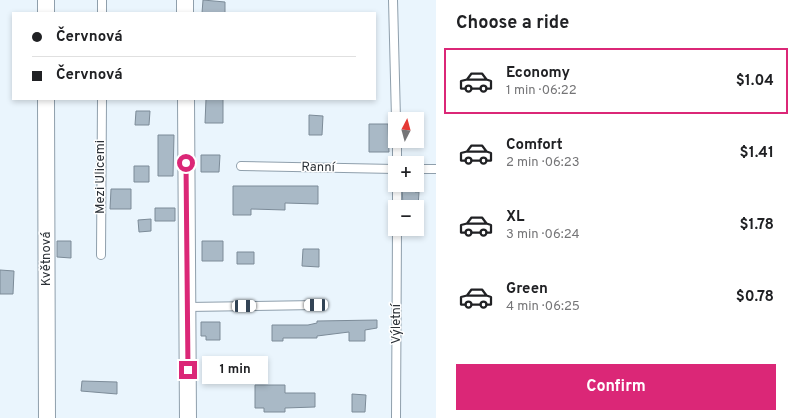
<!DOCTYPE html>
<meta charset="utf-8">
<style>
:root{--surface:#fff;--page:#f6f6f6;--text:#202124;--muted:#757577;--line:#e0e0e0;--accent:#db2777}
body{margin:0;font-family:Overpass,sans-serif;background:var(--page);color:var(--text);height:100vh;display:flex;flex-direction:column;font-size:15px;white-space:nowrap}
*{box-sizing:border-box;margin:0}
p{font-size:13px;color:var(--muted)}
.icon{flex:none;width:22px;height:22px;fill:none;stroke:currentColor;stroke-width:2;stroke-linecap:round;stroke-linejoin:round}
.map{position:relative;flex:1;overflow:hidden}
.side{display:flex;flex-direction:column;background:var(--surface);width:360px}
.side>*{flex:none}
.guide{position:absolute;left:12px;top:12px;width:364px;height:88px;border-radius:0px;box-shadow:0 2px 6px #0003;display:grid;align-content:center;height:88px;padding:0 20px;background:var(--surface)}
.needle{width:26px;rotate:6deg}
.fabs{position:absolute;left:388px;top:112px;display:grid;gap:8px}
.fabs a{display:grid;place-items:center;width:36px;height:36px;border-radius:0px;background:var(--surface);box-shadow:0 2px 6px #0003;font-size:20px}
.end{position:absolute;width:18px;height:18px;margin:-9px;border:5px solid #db2777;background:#fff;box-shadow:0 0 0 2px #fff}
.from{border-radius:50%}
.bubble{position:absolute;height:28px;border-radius:0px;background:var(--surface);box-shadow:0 2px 6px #0003;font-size:13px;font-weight:700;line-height:28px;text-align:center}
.car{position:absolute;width:12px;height:24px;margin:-12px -6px;border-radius:5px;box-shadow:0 0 3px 1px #0007;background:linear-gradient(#fff 24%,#345 0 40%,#fff 0 76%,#345 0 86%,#fff 0)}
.guide b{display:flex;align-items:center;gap:14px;height:38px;font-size:15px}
.guide b+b{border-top:1px solid var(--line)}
.guide i{width:10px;height:10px;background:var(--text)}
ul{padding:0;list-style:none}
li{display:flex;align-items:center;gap:12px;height:66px;margin:0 8px 6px;padding:0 12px;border:2px solid transparent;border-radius:0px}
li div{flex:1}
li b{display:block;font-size:15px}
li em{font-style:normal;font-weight:700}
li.current{border-color:var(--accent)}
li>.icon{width:36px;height:36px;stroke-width:1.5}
h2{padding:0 20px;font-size:18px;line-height:48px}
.cta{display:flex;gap:8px;margin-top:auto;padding:8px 20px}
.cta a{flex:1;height:46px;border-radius:0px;background:var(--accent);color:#fff;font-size:16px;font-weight:700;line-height:46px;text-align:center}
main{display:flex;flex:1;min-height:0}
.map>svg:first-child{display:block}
.building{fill:#a9b9c6;stroke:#7c8b98}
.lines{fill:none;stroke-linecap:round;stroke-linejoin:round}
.service-casing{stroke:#8f9fac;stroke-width:10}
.minor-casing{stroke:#8f9fac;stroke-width:18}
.service{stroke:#fff;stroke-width:8}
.minor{stroke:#fff;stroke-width:16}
.route{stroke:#db2777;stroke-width:5}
.labels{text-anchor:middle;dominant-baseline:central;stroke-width:3;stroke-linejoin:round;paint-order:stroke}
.street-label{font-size:13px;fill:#2b3137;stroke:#fff}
</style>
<main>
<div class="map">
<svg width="436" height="418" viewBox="0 0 436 418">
<rect width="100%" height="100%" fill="#eaf5fd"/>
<path class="building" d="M203 0 225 2V13H202Z
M206 99H223V123H205Z
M136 111H150L149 125H135Z
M309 115 323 116 322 135H309Z
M369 124H388L389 152H369Z
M158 135H174L173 176H158Z
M201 155H220L219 172H201Z
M134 166H149V182H134Z
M402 185H415V192H419L418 207H403Z
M233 186H318V204L285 203V210L251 209V215H233Z
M111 189H131V209H110Z
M155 208H175V221H155Z
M151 219V231L139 232 138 220Z
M57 241H71V258L57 257Z
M202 241H223V261H202Z
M303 249H319V267L302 266Z
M237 252H254V264H237Z
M0 270 14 271 13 294H0Z
M377 320V328L365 330V341H349V332L317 336V338H283V341H272V325H308L317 323V321Z
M201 322H220V340H206V336H201Z
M82 381 117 382V394L81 391Z
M255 385H285V393H315V407L285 408V412H264V408H255Z
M352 394 366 395 365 412H352Z"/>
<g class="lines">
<g class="service-casing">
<path id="service" d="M393 0 396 119
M102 13V0
M397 141V163
M241 166 395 169
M417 169H436
M397 207V185
M101 255 102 99
M187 307 316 305
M396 418 397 229"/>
</g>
<g class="minor-casing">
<path id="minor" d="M46 0V13
M185 13V0
M46 99 47 418
M186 99 188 418"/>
</g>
<use href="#service" class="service"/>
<use href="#minor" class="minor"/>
</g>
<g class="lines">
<path class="route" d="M186 163 188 370"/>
</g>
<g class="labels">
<g class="street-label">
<text transform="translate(318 168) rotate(1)">Ranní</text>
<text transform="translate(101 177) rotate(-90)">Mezi Ulicemi</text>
<text transform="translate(47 259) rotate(-90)">Květnová</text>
<text transform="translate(397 324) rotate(-90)">Výletní</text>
</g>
</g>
</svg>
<div class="fabs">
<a><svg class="needle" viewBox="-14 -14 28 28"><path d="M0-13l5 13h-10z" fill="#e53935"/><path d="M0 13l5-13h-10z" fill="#757577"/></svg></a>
<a>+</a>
<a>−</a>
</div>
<i class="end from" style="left:186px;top:163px"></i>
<i class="end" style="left:188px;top:370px"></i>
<div class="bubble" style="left:202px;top:356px;width:66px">1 min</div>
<i class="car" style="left:316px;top:305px;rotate:269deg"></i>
<i class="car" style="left:244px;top:306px;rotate:89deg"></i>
<div class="guide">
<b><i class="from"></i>Červnová</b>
<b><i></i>Červnová</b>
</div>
</div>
<section class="side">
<h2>Choose a ride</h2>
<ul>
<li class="current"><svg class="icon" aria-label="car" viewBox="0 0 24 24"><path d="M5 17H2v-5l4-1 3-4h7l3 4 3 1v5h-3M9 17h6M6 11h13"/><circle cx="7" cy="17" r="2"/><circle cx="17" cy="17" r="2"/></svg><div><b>Economy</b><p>1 min · 06:22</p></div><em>$1.04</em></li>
<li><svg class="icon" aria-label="car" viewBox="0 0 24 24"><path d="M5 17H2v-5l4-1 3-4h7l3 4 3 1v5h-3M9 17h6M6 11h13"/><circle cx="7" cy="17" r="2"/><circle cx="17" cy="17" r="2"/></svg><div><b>Comfort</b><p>2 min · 06:23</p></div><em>$1.41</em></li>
<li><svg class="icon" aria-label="car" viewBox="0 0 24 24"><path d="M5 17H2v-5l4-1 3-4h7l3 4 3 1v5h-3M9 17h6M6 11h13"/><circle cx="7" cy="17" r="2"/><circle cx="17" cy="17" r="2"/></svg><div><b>XL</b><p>3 min · 06:24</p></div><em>$1.78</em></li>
<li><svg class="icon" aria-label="car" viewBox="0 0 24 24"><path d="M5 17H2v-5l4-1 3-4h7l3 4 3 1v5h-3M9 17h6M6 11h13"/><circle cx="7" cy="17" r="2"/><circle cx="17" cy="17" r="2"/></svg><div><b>Green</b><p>4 min · 06:25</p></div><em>$0.78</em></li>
</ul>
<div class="cta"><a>Confirm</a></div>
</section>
</main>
